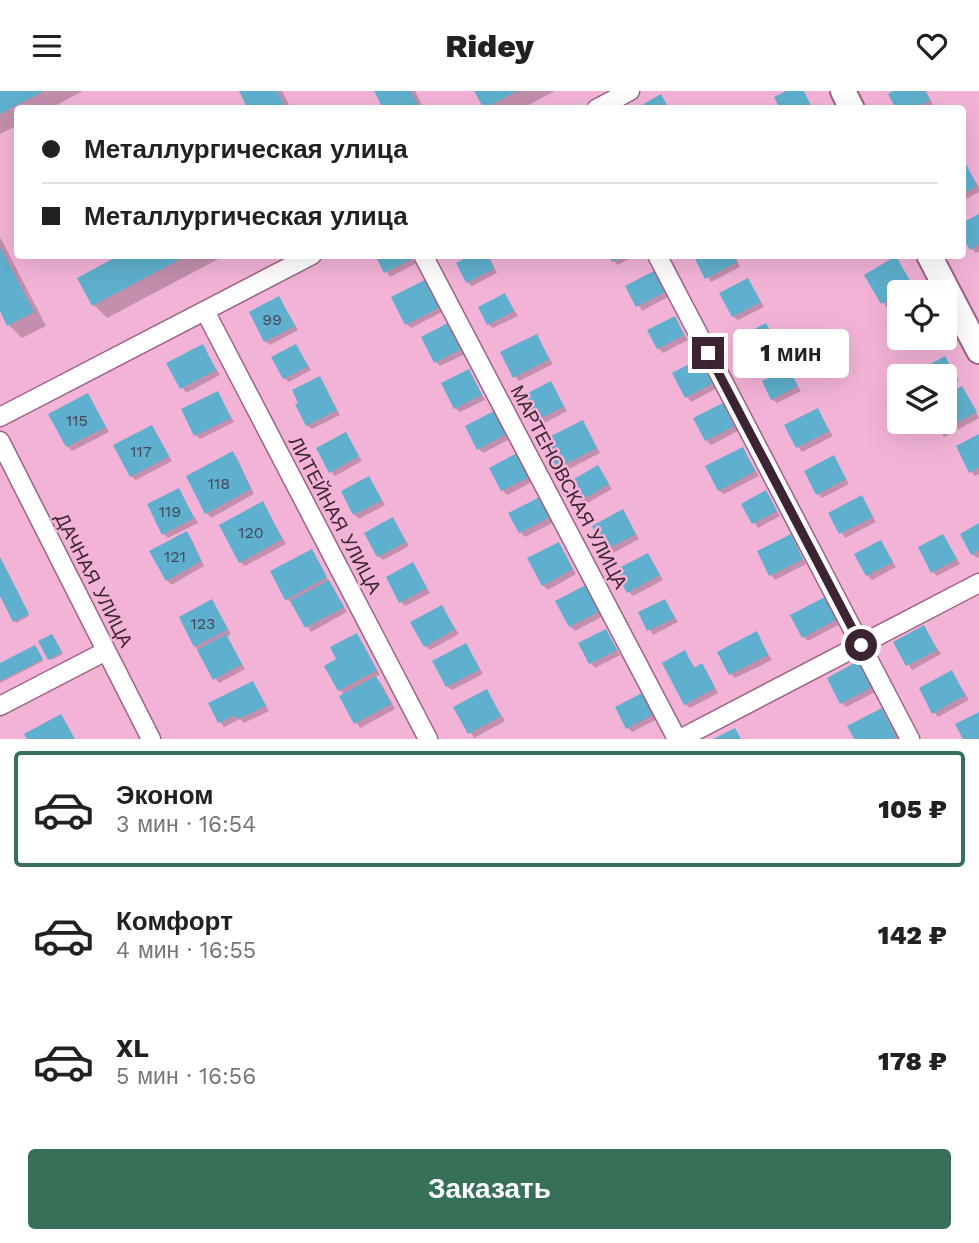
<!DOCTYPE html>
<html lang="ru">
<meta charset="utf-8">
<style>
:root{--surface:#fff;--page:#f2f2f2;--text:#202124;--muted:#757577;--line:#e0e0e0;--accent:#367058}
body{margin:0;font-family:"Work Sans",sans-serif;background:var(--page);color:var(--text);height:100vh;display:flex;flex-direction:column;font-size:26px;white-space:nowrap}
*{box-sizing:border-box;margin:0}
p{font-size:23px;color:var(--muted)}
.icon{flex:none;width:38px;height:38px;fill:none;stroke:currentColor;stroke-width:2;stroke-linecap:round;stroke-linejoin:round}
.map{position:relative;height:648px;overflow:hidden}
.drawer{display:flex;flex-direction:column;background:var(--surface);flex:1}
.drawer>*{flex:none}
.guide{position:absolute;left:14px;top:14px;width:952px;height:154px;border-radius:7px;box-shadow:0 7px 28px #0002;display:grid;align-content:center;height:154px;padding:0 28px;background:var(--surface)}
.buttons{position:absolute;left:887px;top:189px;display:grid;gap:14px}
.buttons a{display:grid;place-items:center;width:70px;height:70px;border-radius:7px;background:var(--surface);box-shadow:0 7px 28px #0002;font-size:35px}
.end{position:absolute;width:32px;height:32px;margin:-16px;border:9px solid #3d2432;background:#fff;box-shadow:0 0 0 4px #fff}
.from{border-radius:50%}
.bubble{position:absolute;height:49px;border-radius:7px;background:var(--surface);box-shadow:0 7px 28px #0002;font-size:23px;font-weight:800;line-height:49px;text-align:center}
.guide b{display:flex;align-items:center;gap:24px;height:66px;font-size:26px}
.guide b+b{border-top:2px solid var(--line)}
.guide i{width:18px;height:18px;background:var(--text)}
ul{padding:12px 0 0;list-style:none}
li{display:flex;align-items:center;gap:21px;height:116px;margin:0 14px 10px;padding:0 14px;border:4px solid transparent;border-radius:7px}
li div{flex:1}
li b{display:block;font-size:26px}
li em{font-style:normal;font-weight:800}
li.selected{border-color:var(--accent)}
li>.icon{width:63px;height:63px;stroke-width:1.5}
.action{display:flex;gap:14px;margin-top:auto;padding:14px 28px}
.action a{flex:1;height:80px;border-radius:7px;background:var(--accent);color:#fff;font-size:28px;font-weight:800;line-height:80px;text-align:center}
header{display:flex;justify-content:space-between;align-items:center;height:91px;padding:0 28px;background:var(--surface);font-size:32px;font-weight:800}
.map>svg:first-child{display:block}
.shadow{fill:#0003}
.building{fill:#5eb0ce}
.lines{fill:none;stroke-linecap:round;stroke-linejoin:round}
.street-casing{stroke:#9c6384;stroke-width:21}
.secondary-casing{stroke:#9c6384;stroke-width:28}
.street{stroke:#fff;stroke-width:18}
.secondary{stroke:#fff;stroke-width:24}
.route{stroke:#3d2432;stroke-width:9}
.labels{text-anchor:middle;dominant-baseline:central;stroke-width:5;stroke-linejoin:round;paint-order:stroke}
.number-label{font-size:16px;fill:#454759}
.street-label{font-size:19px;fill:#3d2432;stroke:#f3b3d7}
</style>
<header><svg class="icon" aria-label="menu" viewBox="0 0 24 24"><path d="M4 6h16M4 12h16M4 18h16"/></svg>Ridey<svg class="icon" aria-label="heart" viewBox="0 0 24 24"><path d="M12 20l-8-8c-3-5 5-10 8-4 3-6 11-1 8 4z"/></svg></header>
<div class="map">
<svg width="979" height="648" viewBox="0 0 979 648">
<rect width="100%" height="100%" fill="#f3b3d7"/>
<path class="shadow" d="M0 0H83L49 18H18V34L0 43Z
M241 0H282L291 18H250Z
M376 0H415L424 18H385Z
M476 0H555L521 18H485Z
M897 0H926L933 14 926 18H898Z
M966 75 979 96V101L962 110V77Z
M979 125V161L976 162 972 158Z
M0 146 46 235 22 247 9 234 0 216Z
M123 164H226L107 227 94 214Z
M377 164H411L415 173 390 186Z
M474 164H488L497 182 472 195 467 191Z
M610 164H638L617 174Z
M695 164H735L740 176 711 191Z
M896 167 916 200 900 201V209L887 217 866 185Z
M653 182 668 206 642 220 628 196Z
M748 189 764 216 738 229 733 225Z
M427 190 444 220 411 237 407 233Z
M505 204 518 225 493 237 488 233Z
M279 207 298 239 270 254 265 250Z
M675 227 688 249 663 262 658 257Z
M448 234 465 263 440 275 436 271Z
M766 234 779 255 754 269 749 264Z
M536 245 553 273 519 290 515 285Z
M902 247H915L907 251Z
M202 255 220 284 186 302 169 273Z
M296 255 311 279 289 291 284 287Z
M945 267 959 290 945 297V285H920L918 282Z
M705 274 717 297 691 311 687 306Z
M788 279 801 300 777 312 772 308Z
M469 280 485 309 460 321 455 317Z
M319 287 340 324 312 338 307 334Z
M550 292 567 320 543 333 538 328Z
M962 297 979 327 944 346 934 331H945V306Z
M217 302 234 331 200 348 196 344Z
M88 304 109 341 72 360 67 355Z
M722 314 738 340 711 354 706 349Z
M817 319 833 345 802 361 798 356Z
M494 322 510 348 483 362 479 358Z
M583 331 600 362 563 381 559 376Z
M152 336 172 370 136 389 131 385Z
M345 343 362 370 335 385 331 381Z
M979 345V383L975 385 971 381Z
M743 358 759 385 724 403 719 399Z
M233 362 237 367 254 403 211 427 207 422 188 386Z
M517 364 532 391 507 404 502 399Z
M834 366 849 393 822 407 817 402Z
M598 377 612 398 586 413 581 409Z
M369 387 385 414 359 428 354 423Z
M178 399 198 432 168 447 164 443Z
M765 401 780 425 758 437 743 414Z
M861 406 876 431 845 447 831 422Z
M539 408 554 431 525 446 520 441Z
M262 412 286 453 245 475 240 471Z
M623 420 639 448 611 463 594 435Z
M393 428 409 455 383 469 378 465Z
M979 434V466L977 467 972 463Z
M187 442 191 447 204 475 171 494 167 489Z
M790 445 806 473 775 489 771 484Z
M943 445 960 473 937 485 933 481Z
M880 451 896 476 872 489 867 484Z
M558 453 576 483 548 499 543 494Z
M311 460 347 521 311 541 293 512 286 508Z
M648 464 663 489 633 505 628 500Z
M0 467 29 525 16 532 0 501Z
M413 473 430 502 405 515 401 511Z
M586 496 603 525 575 540 570 535Z
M825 508 840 533 808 550 804 546Z
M665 510 678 531 653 544 640 522Z
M212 511 231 543 226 546 245 578 219 592 195 555Z
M441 516 459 543 430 559 425 555Z
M924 537 941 563 912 579 895 552Z
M606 540 620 564 595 577 591 572Z
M756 543 772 569 735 587 731 583Z
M357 544 380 584 375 586 381 592 395 618 360 637 341 606 345 604 339 599 338 569Z
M54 546 63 563 51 569 50 568Z
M466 555 483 583 452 599 447 595Z
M37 558 43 570 0 592V574Z
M685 562 696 578 702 575 706 579 718 602 690 617 685 613Z
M858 572 875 601 846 616 842 611Z
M951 581 969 609 938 626 934 621Z
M253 592 269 620 244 632 240 628 224 636 220 631Z
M486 600 505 630 474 647 455 617Z
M642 604 657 628 632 641 627 636Z
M882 619 899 648H856L850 636Z"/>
<path class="building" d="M0 0H44L0 23Z
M239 0H277L286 18H248Z
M374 0H410L420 18H383Z
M474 0H517L484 18Z
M786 0H804L811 15 807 18H780L774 6Z
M893 0H925L930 9 913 18H896L888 3Z
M661 3 669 18H635Z
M966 73 977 95 962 103V75Z
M979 123V154L970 159 962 145V132Z
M0 156 34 221 7 235 0 220Z
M120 164H188L92 215 77 187Z
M375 164H410L412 168 384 182Z
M470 164H488L494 178 466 192 456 172Z
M608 164H624L612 171Z
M693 164H734L737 171 705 188Z
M896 165 913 195 881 213 864 184Z
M654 180 665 201 636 216 625 195Z
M748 187 761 211 732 226 719 202Z
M427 188 441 216 405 234 391 206Z
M505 202 514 220 487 234 478 216Z
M279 205 295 235 264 251 249 221Z
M900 219V245L888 225Z
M675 225 684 244 657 258 647 239Z
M448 232 462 258 434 272 421 246Z
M766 232 776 250 748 265 738 247Z
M537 243 549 268 513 287 500 261Z
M203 253 216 279 180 298 166 272Z
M296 253 308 275 283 288 271 266Z
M945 265 956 285 945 291V285H918L916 281Z
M701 267 714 292 685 307 672 282Z
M788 277 798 295 771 309 762 290Z
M469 278 482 304 454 318 441 292Z
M320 285 337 319 306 335 295 313 298 312 292 299Z
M551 290 564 315 537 329 524 304Z
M962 295 977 321 938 342 932 331H945V304Z
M218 300 231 327 194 345 181 318Z
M88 302 106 336 66 356 48 323Z
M723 312 734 335 705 350 693 327Z
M818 317 829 340 796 357 784 334Z
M494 320 506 343 477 359 465 335Z
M583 329 597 357 557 377 543 349Z
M152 334 169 365 130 386 113 354Z
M346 341 359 365 329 382 316 357Z
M979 343V377L969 382 956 355Z
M743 356 755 380 718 400 705 375Z
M233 360 251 398 205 423 186 385Z
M517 362 529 386 501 400 489 377Z
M834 364 846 388 816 404 804 380Z
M598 374 609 393 580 410 569 391Z
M369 385 382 409 353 424 341 400Z
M179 397 194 427 162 444 147 413Z
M766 399 777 420 752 433 741 413Z
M862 404 873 426 839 443 828 422Z
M540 406 550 426 519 442 508 422Z
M263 410 282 448 239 472 219 434Z
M623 418 636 443 605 459 592 435Z
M393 426 406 451 377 466 364 442Z
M979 432V459L971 464 960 443Z
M187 440 201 470 166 490 149 460Z
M791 443 803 468 769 485 757 460Z
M943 443 957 468 931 482 918 456Z
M881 449 893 471 866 485 854 463Z
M559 451 573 478 542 495 527 467Z
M312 458 327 486 285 509 270 480Z
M648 462 660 484 627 502 615 479Z
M0 466 29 523 13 531 0 505Z
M413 471 427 497 399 512 386 486Z
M329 489 344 516 305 537 290 510Z
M586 494 600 520 569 536 555 510Z
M825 506 837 528 802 547 790 524Z
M212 508 228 538 194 556 179 526Z
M665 508 675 527 647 540 638 521Z
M442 514 455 538 424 556 410 531Z
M924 534 937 559 906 575 893 551Z
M606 538 617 559 589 573 578 552Z
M757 540 768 564 729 584 717 561Z
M357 542 377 579 338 600 324 575 336 568 330 556Z
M52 543 62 561 48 569 38 550Z
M226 543 242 573 213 589 197 559Z
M466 552 480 578 446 596 432 570Z
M35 554 43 568 0 590V572Z
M685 559 694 577 702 572 715 597 684 614 662 572Z
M858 570 872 596 840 613 827 587Z
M952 579 965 604 932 623 919 597Z
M376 585 391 613 354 633 339 605Z
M253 590 266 615 238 628 236 624 218 632 208 612Z
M487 598 501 625 468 643 453 616Z
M642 602 654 623 626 638 615 616Z
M882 617 896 646 892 648H854L847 635Z
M979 621V648H963L955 633Z
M61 623 75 648H27L24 643Z
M735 637 741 648H713Z"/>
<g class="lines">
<g class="street-casing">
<path id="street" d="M596 18 630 0
M423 164 677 648
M657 164 910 648
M205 220 428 648
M0 326 312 164
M0 350 151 648
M0 615 106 560
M680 648 979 492"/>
</g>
<g class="secondary-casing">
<path id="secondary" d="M843 0 852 18
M929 164 979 260"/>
</g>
<use href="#street" class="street"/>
<use href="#secondary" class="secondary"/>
</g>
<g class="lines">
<path class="route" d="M708 262 861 554"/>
</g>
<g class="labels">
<g class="number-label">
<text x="272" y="228">99</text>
<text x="77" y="329">115</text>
<text x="141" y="360">117</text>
<text x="219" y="392">118</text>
<text x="170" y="420">119</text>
<text x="251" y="441">120</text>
<text x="175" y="465">121</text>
<text x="203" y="532">123</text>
</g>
<g class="street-label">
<text transform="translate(569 396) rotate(62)">МАРТЕНОВСКАЯ УЛИЦА</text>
<text transform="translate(335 424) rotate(62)">ЛИТЕЙНАЯ УЛИЦА</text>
<text transform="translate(94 489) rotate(63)">ДАЧНАЯ УЛИЦА</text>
</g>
</g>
</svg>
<div class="buttons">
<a><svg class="icon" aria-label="locate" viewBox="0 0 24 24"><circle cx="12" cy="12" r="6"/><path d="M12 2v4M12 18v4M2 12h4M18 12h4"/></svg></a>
<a><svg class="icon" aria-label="layers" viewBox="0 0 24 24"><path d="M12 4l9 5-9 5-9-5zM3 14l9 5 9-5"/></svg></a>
</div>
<i class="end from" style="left:861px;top:554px"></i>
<i class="end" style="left:708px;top:262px"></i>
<div class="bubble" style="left:733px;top:238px;width:116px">1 мин</div>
<div class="guide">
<b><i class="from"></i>Металлургическая улица</b>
<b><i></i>Металлургическая улица</b>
</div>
</div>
<section class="drawer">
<ul>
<li class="selected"><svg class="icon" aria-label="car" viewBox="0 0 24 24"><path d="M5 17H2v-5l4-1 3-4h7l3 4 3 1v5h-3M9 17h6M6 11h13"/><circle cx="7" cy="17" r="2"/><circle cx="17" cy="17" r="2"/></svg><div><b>Эконом</b><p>3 мин · 16:54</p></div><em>105 ₽</em></li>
<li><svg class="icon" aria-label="car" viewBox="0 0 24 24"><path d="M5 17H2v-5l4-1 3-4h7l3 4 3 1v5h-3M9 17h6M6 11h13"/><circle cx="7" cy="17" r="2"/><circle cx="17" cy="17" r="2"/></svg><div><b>Комфорт</b><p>4 мин · 16:55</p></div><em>142 ₽</em></li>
<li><svg class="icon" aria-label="car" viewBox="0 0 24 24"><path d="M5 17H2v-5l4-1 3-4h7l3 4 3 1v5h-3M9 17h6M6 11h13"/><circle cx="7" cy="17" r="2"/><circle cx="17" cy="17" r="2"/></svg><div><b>XL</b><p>5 мин · 16:56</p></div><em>178 ₽</em></li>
</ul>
<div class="action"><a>Заказать</a></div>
</section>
